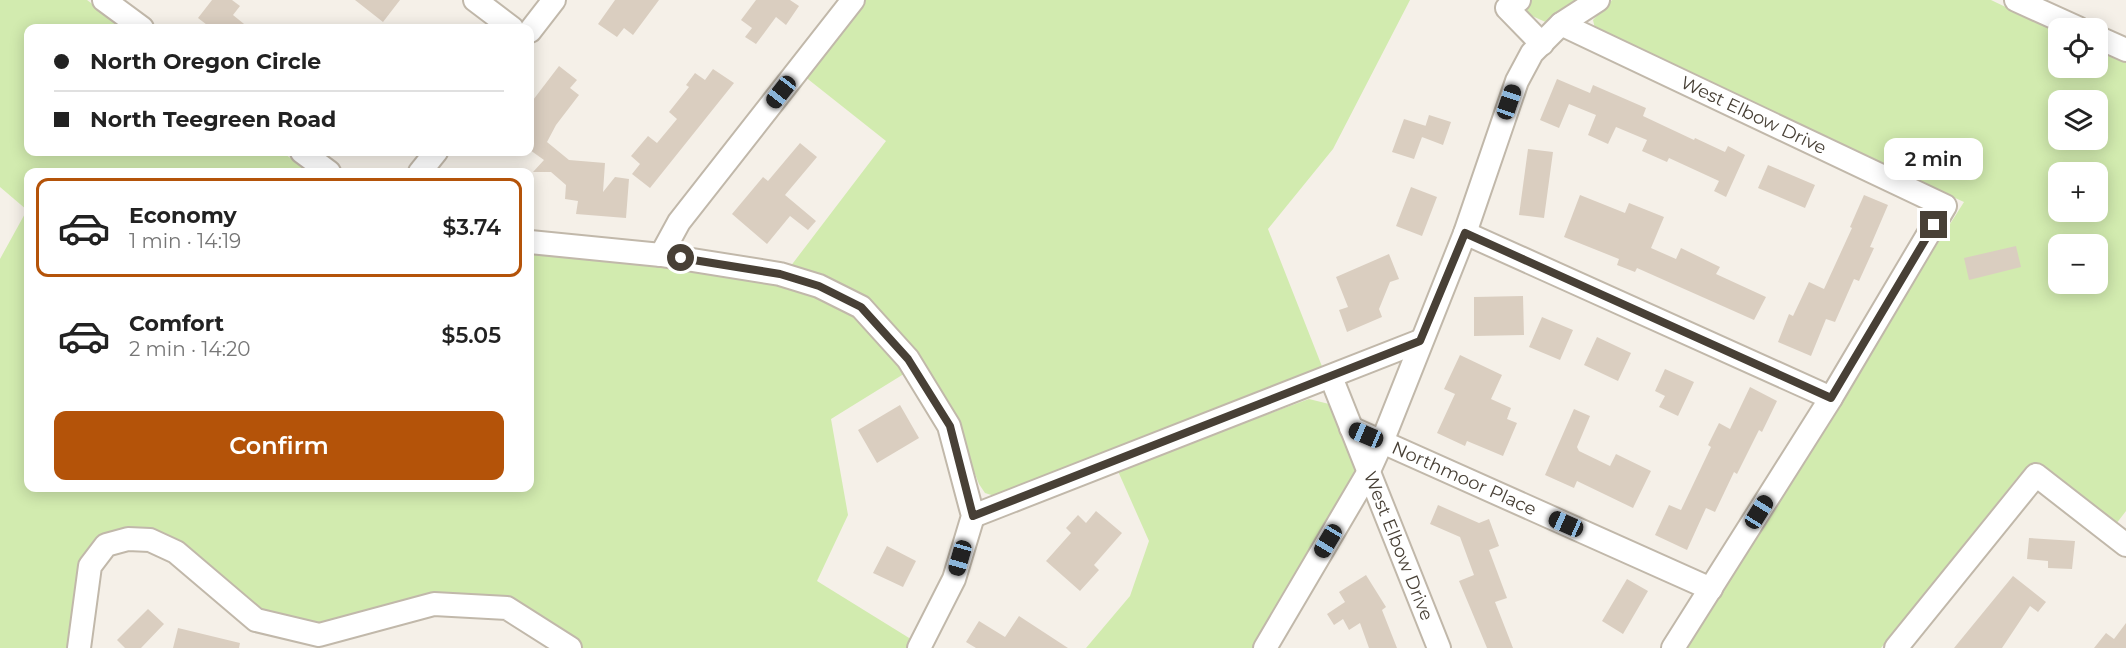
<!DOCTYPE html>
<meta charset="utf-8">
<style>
:root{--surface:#fff;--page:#f2f2f2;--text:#222;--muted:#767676;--line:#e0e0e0;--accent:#b45309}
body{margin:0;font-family:Montserrat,sans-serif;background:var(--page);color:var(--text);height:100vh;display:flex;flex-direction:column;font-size:22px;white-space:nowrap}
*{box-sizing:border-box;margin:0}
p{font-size:20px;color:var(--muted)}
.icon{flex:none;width:33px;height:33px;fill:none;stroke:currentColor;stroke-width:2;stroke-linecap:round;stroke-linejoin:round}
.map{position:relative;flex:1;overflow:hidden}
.side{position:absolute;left:24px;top:168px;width:510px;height:324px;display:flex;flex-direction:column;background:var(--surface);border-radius:12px;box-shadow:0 3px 15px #0003}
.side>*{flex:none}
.hud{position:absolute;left:24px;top:24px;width:510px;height:132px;border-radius:12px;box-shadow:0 3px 15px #0003;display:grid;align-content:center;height:132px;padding:0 30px;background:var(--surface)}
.controls{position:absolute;left:2048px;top:18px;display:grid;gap:12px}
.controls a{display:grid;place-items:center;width:60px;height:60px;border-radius:12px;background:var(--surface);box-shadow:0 3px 15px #0003;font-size:30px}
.end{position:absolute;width:27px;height:27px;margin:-14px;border:8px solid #484036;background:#fff;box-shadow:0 0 0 3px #fff}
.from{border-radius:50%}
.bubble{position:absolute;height:42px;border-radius:12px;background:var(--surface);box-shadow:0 3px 15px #0003;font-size:20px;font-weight:600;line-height:42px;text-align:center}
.car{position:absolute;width:18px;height:36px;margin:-18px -9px;border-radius:8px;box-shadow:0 0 4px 2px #0007;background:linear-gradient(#222 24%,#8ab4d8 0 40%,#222 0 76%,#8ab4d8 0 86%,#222 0)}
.hud b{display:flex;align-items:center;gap:21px;height:57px;font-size:22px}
.hud b+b{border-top:2px solid var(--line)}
.hud i{width:15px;height:15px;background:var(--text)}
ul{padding:10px 0 0;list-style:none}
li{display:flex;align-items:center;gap:18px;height:99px;margin:0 12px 9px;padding:0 18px;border:3px solid transparent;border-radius:12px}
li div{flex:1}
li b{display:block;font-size:22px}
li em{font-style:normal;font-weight:600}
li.on{border-color:var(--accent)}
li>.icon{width:54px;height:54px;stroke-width:1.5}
.action{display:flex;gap:12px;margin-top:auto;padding:12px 30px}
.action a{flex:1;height:69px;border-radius:12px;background:var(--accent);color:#fff;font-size:24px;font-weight:600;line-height:69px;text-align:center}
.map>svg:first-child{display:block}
.green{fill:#d2ebaf;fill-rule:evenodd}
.building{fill:#dacec0}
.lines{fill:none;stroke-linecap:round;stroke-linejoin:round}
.minor-casing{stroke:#c1b8aa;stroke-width:26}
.minor{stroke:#fff;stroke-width:22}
.route{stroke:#484036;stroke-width:8}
.labels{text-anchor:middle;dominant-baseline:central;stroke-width:5;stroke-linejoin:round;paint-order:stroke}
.street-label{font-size:18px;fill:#484036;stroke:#fff}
</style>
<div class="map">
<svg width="2126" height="648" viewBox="0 0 2126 648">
<rect width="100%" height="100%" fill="#f5f0e8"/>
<path class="green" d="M0 0H87L124 28H28V152H282L310 172H28V488H530V249L753 277 799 286 847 311 880 340 907 372 831 419 848 515 817 581 914 641 911 648H582L517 608 481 594 433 597 332 623 284 620 248 604 177 545 107 539 72 648H0V259L27 210 0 187Z
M864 0H1410L1333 149 1268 229 1325 374 1001 498 985 493 979 484 965 449 917 364 790 267 886 141 804 76Z
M1497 0H1585L1552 25Z
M1612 0H1991L2058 32V68H2097V50L2126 60V511L2116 524 2027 472 2017 478 1881 648H1680L1964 202 1602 38 1596 33 1593 20ZM2058 100H2097V140H2058ZM2058 172H2097V212H2058ZM2058 244H2097V284H2058Z
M1309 399 1333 405 1358 475 1258 648H1086L1130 596 1149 541 1117 469Z"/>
<path class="building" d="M212 0H232L240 6 233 15 249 28H211L198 18Z
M355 0H400L383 22Z
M615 0H659L633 35 624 28 617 37 598 24Z
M756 0H790L799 6 786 25 776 17 756 44 745 37 752 28 741 20Z
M559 66 577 80 570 88 579 95 556 125 547 142 569 160 605 163 603 192 615 177 629 179 626 218 576 214 578 201 565 199 566 185 551 172H533L544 160 530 150V104Z
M713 69 734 83 650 188 632 174 640 164 631 156 648 136 657 143 677 119 669 112 689 87 686 85 695 73 705 80Z
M1557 79 1590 93 1593 85 1646 108 1643 116 1694 140 1695 138 1725 152 1728 146 1745 155 1726 197 1714 191 1719 181 1669 158 1667 162 1642 151 1647 140 1616 127 1608 144 1588 135 1596 115 1569 104 1559 128 1540 120Z
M1429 115 1451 122 1443 145 1422 137Z
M1404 119 1426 126 1414 159 1392 152Z
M800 143 817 157 785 195 816 221 808 230 790 216 767 244 732 214 763 177 768 181Z
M1528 149 1553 152 1544 218 1519 215Z
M1768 165 1815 185 1805 208 1758 188Z
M1411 187 1437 197 1422 236 1396 226Z
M1580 195 1625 213 1629 203 1664 217 1651 248 1676 259 1681 248 1720 267 1716 274 1766 297 1754 320 1637 268 1635 272 1617 265 1619 259 1564 237Z
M1864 195 1888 205 1870 247 1874 248 1859 281 1854 279 1835 322 1826 319 1811 356 1778 342 1789 314 1793 316 1809 282 1824 289 1852 228 1850 227Z
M2016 246 2021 267 1969 280 1964 258Z
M1389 254 1399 279 1390 282 1379 309 1382 317 1347 332 1339 310 1348 307 1336 277Z
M1523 296 1524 335 1474 336V297Z
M1542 317 1573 330 1560 360 1529 347Z
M1597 337 1631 353 1618 381 1584 365Z
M1460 355 1502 375 1491 399 1511 408 1507 419 1517 423 1503 456 1467 441 1465 446 1437 433 1455 394 1444 389Z
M1665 369 1694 382 1678 416 1659 407 1665 396 1655 391Z
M1750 387 1777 401 1762 432 1759 430 1737 474 1734 472 1715 512 1706 508 1687 550 1655 535 1669 505 1681 510 1711 447 1708 445 1719 423 1730 429Z
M900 405 919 438 877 463 858 430Z
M1574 409 1590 416 1577 447 1579 451 1610 466 1616 454 1651 471 1633 508 1577 481 1574 488 1545 475Z
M1438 505 1479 523 1489 519 1499 546 1489 550 1507 598 1495 602 1513 648H1487L1459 581 1474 575 1460 537 1430 524Z
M1096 511 1122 533 1094 565 1099 570 1080 591 1046 561 1071 533 1066 528 1078 515 1086 523Z
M2029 538 2075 541 2072 569 2048 568V561L2027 559Z
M887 546 916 561 903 587 873 573Z
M1366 575 1386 607 1382 610 1397 648H1369L1360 623 1349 630 1343 619 1334 625 1327 614 1345 602 1339 592Z
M2013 576 2046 602 2038 612 2030 606 2002 648H1954Z
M1627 579 1648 591 1623 634 1602 621Z
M148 609 164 624 141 648H125L117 640Z
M1019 616 1068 648H976L966 642 979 621 1005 637Z
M2126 623V648H2094L2106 633 2114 639Z
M178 628 240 643 239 648H173Z"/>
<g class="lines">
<g class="minor-casing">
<g id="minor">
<path d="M104 0 142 28"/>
<path d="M475 0 512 28"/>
<path d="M1519 0 1507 8 1542 44"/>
<path d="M2016 0 2078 28"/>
<path id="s1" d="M1561 24 1945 206 1831 398 1673 648"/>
<path d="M530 31 554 0"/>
<path d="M2097 37 2126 50"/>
<path d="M302 152 329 172"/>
<path d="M420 172 436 152"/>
<path d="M1465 233 1831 398"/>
<path d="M530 242 661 255 780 274 819 286 861 307 908 359 949 426 973 516 954 579 919 648"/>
<path d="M661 255 679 222 853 0"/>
<path id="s2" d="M1331 377 1439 648"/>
<path id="s3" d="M1351 428 1711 589"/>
<path d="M973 516 1420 341"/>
<path d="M79 648 90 566 106 545 128 539 150 540 176 552 256 620 319 635 434 604 507 608 570 648"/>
<path d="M1265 648 1368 473 1382 442 1465 233 1517 81 1532 53 1561 24 1598 0"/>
<path d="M1896 648 2036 475 2126 545"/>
</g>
</g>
<use href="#minor" class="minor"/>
</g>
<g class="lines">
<path class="route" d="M681 258 780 274 819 286 861 307 908 359 950 426 973 516 1420 341 1465 233 1831 398 1934 225"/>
</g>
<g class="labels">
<g class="street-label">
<text stroke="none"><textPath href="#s1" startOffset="213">West Elbow Drive</textPath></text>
<text stroke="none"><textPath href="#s3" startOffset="124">Northmoor Place</textPath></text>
<text stroke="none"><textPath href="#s2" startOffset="182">West Elbow Drive</textPath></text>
</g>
</g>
</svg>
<div class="controls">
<a><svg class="icon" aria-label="locate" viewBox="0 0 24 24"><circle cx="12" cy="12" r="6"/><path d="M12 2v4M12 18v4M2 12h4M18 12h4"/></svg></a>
<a><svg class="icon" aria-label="layers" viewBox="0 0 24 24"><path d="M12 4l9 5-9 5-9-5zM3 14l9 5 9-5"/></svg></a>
<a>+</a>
<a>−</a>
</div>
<i class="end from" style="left:681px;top:258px"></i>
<i class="end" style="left:1934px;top:225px"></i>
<div class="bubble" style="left:1884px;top:138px;width:99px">2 min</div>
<i class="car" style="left:781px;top:92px;rotate:218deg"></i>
<i class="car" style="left:1509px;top:102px;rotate:19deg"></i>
<i class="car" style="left:1366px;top:435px;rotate:293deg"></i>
<i class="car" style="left:1759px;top:512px;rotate:32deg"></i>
<i class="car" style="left:1566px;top:524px;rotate:294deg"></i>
<i class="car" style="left:1328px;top:541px;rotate:211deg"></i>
<i class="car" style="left:960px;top:558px;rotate:196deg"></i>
<div class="hud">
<b><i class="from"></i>North Oregon Circle</b>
<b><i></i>North Teegreen Road</b>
</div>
<section class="side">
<ul>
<li class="on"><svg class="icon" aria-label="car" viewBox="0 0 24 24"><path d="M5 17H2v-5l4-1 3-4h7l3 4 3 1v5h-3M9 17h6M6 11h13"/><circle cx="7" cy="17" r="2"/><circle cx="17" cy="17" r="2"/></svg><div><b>Economy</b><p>1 min · 14:19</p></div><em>$3.74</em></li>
<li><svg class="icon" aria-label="car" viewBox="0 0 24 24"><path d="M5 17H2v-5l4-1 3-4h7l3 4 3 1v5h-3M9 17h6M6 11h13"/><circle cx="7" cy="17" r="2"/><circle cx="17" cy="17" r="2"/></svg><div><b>Comfort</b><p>2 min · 14:20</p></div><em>$5.05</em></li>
</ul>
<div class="action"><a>Confirm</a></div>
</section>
</div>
